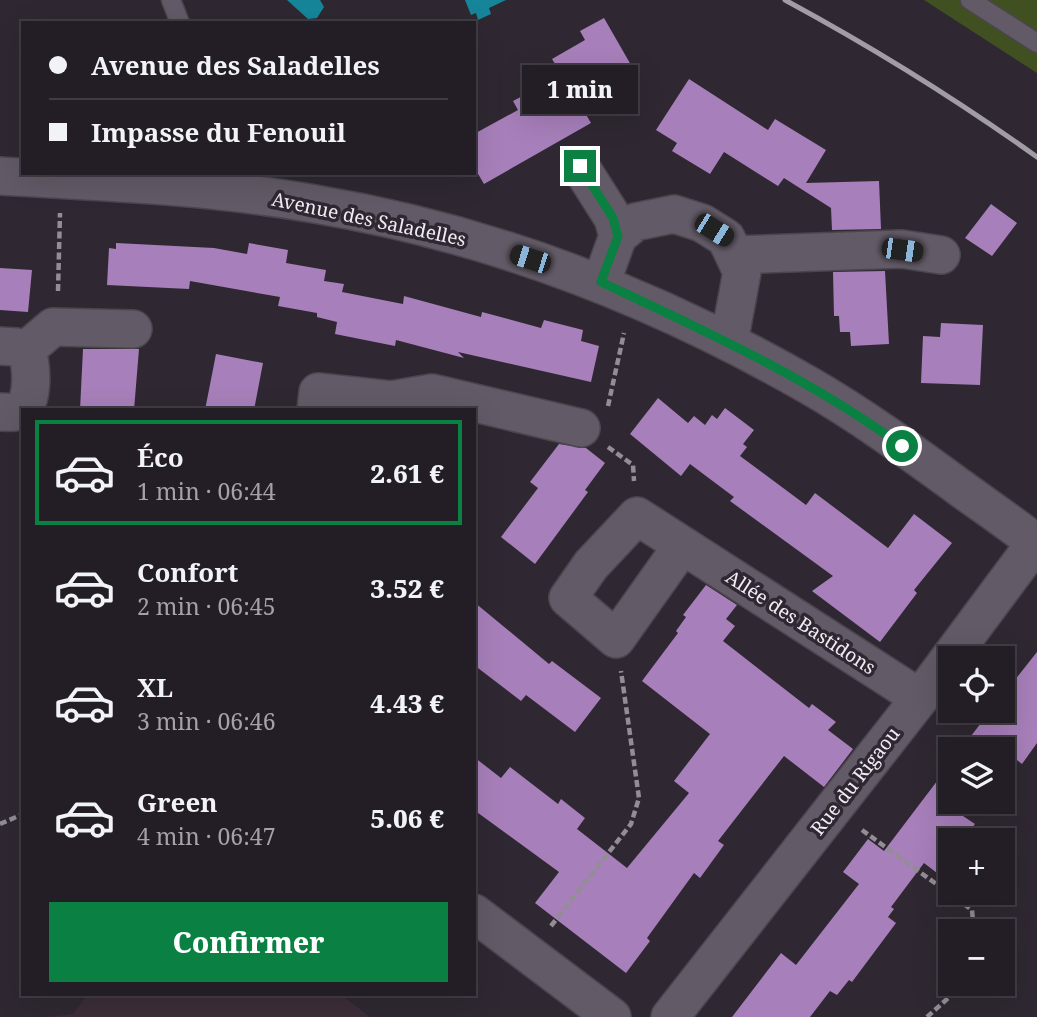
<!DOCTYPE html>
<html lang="fr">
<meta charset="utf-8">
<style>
:root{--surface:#231e26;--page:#2f2b32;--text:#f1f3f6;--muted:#a3a2a7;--line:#403c43;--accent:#0b8043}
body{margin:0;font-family:"Noto Serif",serif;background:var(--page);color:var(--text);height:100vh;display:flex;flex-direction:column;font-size:26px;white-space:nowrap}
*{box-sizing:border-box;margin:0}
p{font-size:23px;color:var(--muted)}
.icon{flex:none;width:38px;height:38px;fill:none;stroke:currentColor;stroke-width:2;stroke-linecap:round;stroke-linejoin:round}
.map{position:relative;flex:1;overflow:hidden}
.panel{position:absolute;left:21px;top:408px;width:455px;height:588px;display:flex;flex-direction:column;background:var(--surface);border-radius:0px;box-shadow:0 7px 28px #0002,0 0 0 2px var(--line)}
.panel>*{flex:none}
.top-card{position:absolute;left:21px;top:21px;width:455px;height:154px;border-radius:0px;box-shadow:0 7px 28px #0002,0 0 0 2px var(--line);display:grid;align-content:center;height:154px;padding:0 28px;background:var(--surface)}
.fabs{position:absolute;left:938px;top:646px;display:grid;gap:14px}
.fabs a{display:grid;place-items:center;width:77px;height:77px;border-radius:0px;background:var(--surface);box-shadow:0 7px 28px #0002,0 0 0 2px var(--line);font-size:35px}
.end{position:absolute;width:32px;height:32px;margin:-16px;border:9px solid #0b8043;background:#fff;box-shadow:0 0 0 4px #fff}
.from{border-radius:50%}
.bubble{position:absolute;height:49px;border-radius:0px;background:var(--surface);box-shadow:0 7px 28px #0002,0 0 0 2px var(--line);font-size:23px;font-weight:800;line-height:49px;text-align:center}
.car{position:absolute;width:21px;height:42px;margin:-21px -10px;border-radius:9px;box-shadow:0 0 5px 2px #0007;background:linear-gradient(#222 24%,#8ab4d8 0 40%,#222 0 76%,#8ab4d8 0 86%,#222 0)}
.top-card b{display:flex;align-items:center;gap:24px;height:66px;font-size:26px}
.top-card b+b{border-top:2px solid var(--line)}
.top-card i{width:18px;height:18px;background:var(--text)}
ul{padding:12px 0 0;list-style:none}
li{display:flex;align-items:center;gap:21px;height:105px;margin:0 14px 10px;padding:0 14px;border:4px solid transparent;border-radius:0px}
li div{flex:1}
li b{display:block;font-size:26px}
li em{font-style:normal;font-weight:800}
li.current{border-color:var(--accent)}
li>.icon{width:63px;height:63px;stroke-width:1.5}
.action{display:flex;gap:14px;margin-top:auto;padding:14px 28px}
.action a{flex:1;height:80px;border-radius:0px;background:var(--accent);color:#fff;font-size:28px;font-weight:800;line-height:80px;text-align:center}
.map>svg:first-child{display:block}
.education{fill:#3c2d39}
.green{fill:#405021}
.water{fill:#16859a}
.building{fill:#a77fba}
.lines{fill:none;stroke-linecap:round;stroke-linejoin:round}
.lane-casing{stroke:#4b464e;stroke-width:21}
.street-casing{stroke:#4b464e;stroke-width:40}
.path{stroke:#938d95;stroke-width:4.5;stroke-dasharray:7 3.5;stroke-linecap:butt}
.lane{stroke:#625a66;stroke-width:18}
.street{stroke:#625a66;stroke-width:37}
.rail{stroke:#a29da5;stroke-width:5}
.route{stroke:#0b8043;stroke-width:9}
.labels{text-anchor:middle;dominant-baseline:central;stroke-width:7;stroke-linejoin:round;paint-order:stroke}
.street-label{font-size:19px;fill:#f1ecf3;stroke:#2f2832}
</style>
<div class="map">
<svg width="1037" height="1017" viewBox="0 0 1037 1017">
<rect width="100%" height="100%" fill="#2f2832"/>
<path class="education" d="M88 994H340L370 1017H48L73 1014Z"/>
<path class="green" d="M924 0H1037V73Z"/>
<path class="water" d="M287 0H320L324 7 317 18 308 19Z
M465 0H506L489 8 491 14 478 20 476 13 471 15Z"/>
<path class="building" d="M604 18 631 65 609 78 612 84 580 104 591 123 484 184 474 167V134L518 110 513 101 562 75 552 59 585 40 580 31Z
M689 79 768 130 775 119 826 150 806 183 879 181 881 229 832 230 831 208 784 178 778 186 724 152 710 174 672 151 677 143 656 130Z
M991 204 1017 223 992 256 965 238Z
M116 243 214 248 247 254 249 243 288 250 286 263 326 270 324 281 344 284 342 292 403 304 404 296 481 317 482 312 541 328 544 320 583 330 581 341 599 346 591 382 458 352 464 358 396 340 395 346 335 334 337 322 317 317V313L278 306 280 297 190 281 189 289 107 285 109 248 116 249Z
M0 268 32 270 28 312 0 310Z
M885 271 889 344 851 346 850 332H840L839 316H834L833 272Z
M941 323 983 325 980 385 921 383 923 336 940 337Z
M83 349H139L134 410H80Z
M216 354 263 363 254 410H205Z
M658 398 688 423 694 416 705 425 712 415 717 419 725 408 754 430 743 444 747 447 740 456 806 505 815 493 888 548 914 514 952 543 914 590 917 593 880 642 812 591 833 576 730 501 734 497 690 464 681 476 630 434Z
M559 444 586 448 605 463 585 490 588 492 535 564 501 537 538 488 530 482Z
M706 585 737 605 726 619 735 626 723 641 809 708 812 704 836 722 828 730 853 749 824 787 784 756 718 841 724 845 700 878 694 873 647 938 650 941 626 973 535 903 559 872 474 810V757L501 778 510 767 558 804 561 799 585 818 577 829 627 868 689 793 674 781 710 734 642 681 678 633 676 631 686 617 683 615Z
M474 602 549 664 552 661 601 698 575 732 526 695 521 701 474 665Z
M1037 652V743L1022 764 1003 749H961L991 710H1003V695Z
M950 764V802H975L963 816 975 824 962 840H950V856L937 873 924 863 891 907 894 909 888 917 896 923 852 982 849 980 837 995 830 991 810 1017H732L781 953 796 965 859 884 843 872 868 839 884 851Z"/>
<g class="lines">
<g class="lane-casing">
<path id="lane" d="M171 0 180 23
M970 0 1037 43"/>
</g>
<g class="street-casing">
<path id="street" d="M580 166 613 218 618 236
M0 176C105 182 211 186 315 204 489 233 657 298 810 386 862 416 911 452 959 487 985 506 1012 524 1037 544
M734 255 902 249 941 255
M601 283 618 236 635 222 674 214 702 223 726 238 742 272 729 342
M0 346 16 347 26 350C32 362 34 400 22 409 16 414 7 412 0 412
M26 350 53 327 133 329
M391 400 432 393 581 428
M316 410 318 392 391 400 389 410
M682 546 616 639 568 598 591 565 637 516 920 698
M474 913 612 1017
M670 1017 920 698 1036 542"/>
</g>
<path class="path" d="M58 291 60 213
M608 406 624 333
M608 447 633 465 634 481
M0 824 23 814
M862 830 972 910 974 931
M551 926 631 824 639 798 621 671
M927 1017 964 984"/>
<use href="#lane" class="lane"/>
<use href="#street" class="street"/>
<path class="rail" d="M785 0C872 47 956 99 1037 157"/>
</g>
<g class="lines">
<path class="route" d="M580 166 613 218 618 236 601 282C705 331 809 378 902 446"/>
</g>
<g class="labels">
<g class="street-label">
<text transform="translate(369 219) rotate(12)">Avenue des Saladelles</text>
<text transform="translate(801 622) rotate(33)">Allée des Bastidons</text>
<text transform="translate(855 781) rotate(-52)">Rue du Rigaou</text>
</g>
</g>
</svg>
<div class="fabs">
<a><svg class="icon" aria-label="locate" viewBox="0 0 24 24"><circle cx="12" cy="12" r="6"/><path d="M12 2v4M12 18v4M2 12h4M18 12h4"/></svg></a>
<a><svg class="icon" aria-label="layers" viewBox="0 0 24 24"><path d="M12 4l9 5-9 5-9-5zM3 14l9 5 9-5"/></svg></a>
<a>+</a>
<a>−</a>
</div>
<i class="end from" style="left:902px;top:446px"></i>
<i class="end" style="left:580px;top:166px"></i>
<div class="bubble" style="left:522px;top:65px;width:116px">1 min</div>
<i class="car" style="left:714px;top:230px;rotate:122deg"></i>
<i class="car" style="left:902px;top:250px;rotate:98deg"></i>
<i class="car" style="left:530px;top:259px;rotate:288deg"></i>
<div class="top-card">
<b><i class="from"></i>Avenue des Saladelles</b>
<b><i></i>Impasse du Fenouil</b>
</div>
<section class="panel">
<ul>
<li class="current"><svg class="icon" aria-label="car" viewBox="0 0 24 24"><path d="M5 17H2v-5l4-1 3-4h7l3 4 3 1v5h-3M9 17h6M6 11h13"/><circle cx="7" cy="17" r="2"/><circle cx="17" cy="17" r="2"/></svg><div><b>Éco</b><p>1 min · 06:44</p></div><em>2.61 €</em></li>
<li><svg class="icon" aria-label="car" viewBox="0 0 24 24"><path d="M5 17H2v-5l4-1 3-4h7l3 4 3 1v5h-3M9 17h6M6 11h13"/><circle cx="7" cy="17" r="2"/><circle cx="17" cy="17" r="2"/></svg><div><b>Confort</b><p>2 min · 06:45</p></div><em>3.52 €</em></li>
<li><svg class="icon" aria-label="car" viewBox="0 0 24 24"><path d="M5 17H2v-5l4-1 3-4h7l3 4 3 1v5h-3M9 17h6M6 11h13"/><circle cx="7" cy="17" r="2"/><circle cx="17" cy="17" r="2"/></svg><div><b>XL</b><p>3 min · 06:46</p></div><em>4.43 €</em></li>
<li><svg class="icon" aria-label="car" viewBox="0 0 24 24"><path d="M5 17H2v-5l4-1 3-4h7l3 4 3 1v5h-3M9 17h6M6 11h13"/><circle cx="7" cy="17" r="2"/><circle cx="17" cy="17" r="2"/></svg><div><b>Green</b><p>4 min · 06:47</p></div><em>5.06 €</em></li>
</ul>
<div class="action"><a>Confirmer</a></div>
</section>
</div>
